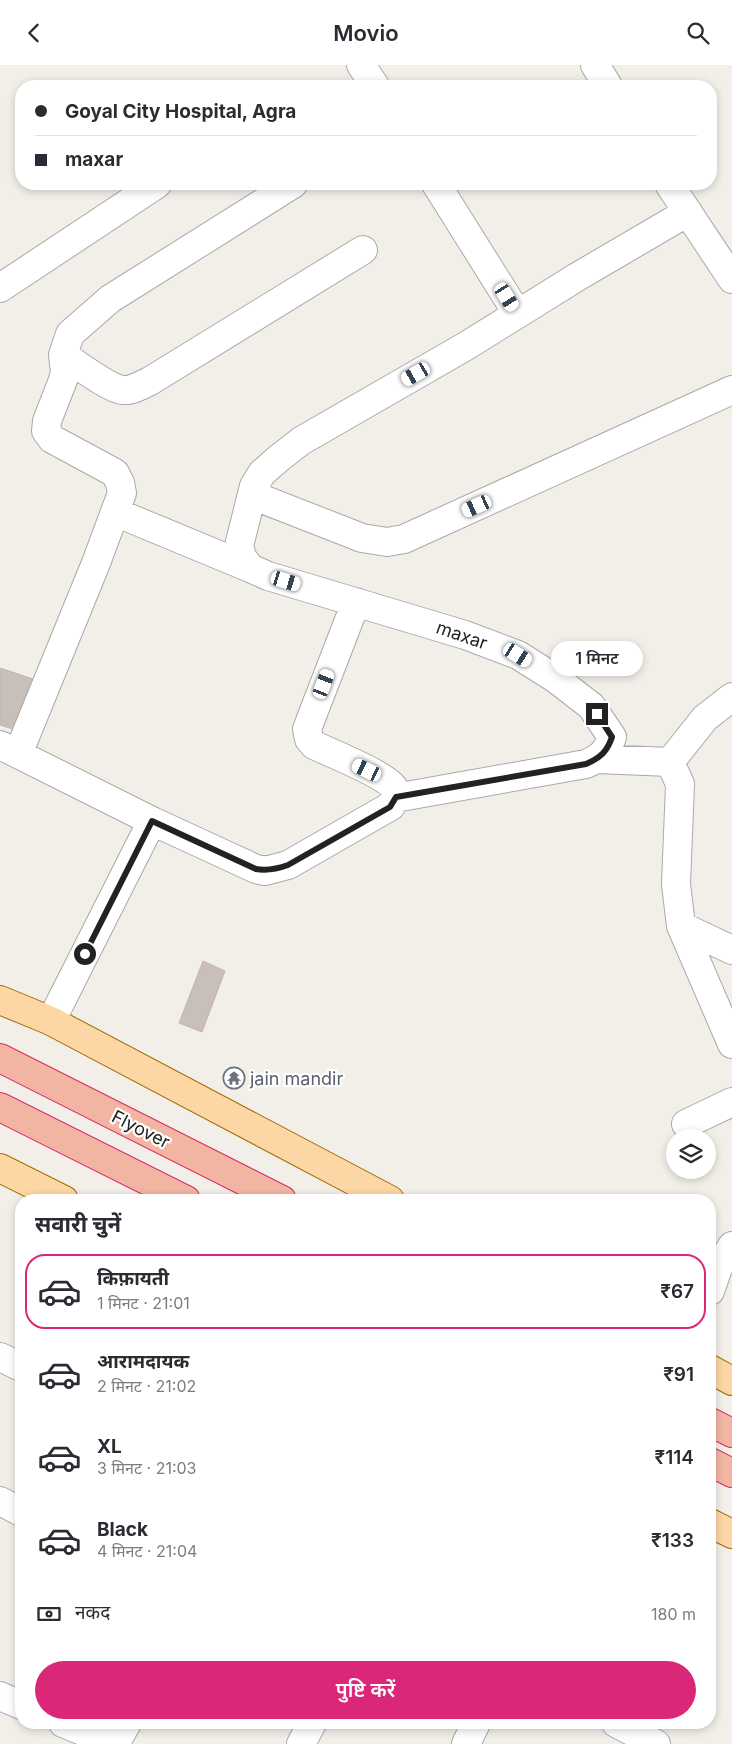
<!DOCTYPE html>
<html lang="hi">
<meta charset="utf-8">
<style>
:root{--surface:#fff;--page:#f7f7f7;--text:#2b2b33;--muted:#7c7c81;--line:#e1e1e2;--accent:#db2777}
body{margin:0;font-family:Inter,"Noto Sans Devanagari",sans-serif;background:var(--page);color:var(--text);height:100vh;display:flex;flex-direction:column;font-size:19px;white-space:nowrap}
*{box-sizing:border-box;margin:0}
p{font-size:16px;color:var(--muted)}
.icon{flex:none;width:28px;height:28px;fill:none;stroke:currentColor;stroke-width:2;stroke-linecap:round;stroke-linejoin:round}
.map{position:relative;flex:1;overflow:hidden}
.side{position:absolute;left:15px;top:1129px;width:701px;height:535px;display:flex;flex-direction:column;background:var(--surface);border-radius:20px;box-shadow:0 2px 8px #0003}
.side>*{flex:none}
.top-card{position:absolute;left:15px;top:15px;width:702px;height:110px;border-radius:20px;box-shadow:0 2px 8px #0003;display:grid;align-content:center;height:110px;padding:0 20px;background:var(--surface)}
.buttons{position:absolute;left:666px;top:1064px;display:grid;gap:10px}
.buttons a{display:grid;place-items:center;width:50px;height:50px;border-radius:50%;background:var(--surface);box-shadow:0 2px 8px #0003;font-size:25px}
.end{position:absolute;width:22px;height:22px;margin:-11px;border:6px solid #222;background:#fff;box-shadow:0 0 0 2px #fff}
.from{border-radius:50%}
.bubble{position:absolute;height:35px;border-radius:18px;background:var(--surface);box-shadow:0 2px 8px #0003;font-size:16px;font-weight:600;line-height:35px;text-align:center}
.car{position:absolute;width:15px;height:30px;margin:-15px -8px;border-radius:6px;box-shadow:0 0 4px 1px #0007;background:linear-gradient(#fff 24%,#345 0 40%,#fff 0 76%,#345 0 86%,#fff 0)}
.top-card b{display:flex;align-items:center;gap:18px;height:48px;font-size:19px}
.top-card b+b{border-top:1px solid var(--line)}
.top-card i{width:12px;height:12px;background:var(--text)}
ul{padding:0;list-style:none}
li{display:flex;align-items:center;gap:15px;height:75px;margin:0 10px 8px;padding:0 10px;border:2px solid transparent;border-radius:20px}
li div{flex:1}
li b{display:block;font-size:19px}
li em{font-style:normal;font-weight:600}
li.selected{border-color:var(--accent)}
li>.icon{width:45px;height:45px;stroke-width:1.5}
h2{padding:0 20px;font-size:22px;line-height:60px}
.pay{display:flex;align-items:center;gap:12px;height:55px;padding:0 20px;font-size:19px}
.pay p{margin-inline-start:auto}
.button{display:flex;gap:10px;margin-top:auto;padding:10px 20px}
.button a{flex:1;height:58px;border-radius:30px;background:var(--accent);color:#fff;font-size:20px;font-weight:600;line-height:58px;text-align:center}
header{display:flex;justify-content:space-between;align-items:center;height:65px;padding:0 20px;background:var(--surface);font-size:22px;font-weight:600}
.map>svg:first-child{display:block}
.building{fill:#c7bfb8;stroke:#c4b6ab}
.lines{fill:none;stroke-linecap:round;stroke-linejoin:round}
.minor-casing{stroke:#a9a9a9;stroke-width:30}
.primary-casing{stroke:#a06b00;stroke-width:30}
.trunk-casing{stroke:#dc2a67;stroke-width:30}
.minor{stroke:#fff;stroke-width:28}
.primary{stroke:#fcd6a4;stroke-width:28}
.trunk{stroke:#f2b4a3;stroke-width:28}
.route{stroke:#222;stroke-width:6}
.labels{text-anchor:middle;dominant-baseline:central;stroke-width:4.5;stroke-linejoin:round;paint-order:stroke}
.street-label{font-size:18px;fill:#222;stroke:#fff}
.worship-label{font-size:18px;fill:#5b616d;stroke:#fff;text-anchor:start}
</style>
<header><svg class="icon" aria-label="back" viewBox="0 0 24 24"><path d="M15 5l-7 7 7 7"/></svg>Movio<svg class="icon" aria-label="search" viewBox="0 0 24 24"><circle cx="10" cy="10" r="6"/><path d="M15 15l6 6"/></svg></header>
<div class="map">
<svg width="732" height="1679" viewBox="0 0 732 1679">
<rect width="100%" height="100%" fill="#f2efe9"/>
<path class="building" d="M0 603 39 616 19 666 0 660Z
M203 896 225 906 202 967 179 958Z"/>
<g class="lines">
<g class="minor-casing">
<path id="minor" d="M361 0 375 21
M595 0 608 21
M436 119 517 248
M669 119 732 214
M0 223 157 119
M63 290C75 298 110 324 123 325 131 326 142 320 150 316L363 185
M252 430 362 473 387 477 404 474 732 325
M115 447 250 503
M732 632 705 653 670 697 680 719 676 819 681 861 732 979
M0 680 152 756 51 956
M18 689 96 498 122 428 120 418 115 408 52 374 46 366 47 356 63 315 65 307 63 290 70 269 110 234 293 119
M597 694 670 697
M395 733 586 699C600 693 607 687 612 672L591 641 556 614 518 590 465 570 268 511 250 503 242 492 239 481 254 421 262 408 278 394 301 376 466 281 577 212 688 147
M152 756 256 804 265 806 288 800 391 741C394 736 397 730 394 723 386 710 331 688 314 680L309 674 307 664 356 537
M681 861 732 885
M686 1059 732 1037
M710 1226 718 1203 732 1181
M0 1292 21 1302
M0 1436 21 1447
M0 1631 21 1640
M63 1658 114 1679
M616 1658 656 1679
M115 1679 127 1658
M301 1679 312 1658
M466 1679 476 1658"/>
</g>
<g class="primary-casing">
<path id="primary" d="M0 935 51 956 390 1135
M0 1103 64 1135
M710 1304 732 1316
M710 1458 732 1469"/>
</g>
<g class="trunk-casing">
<path id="trunk" d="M0 993 282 1135
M0 1042 186 1135
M710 1357 732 1368
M710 1397 732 1408"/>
</g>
<use href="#minor" class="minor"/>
<use href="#primary" class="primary"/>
<use href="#trunk" class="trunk"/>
</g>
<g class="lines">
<path class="route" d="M85 889 152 756 256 804C268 806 277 804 288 800L390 742 396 732 586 699C600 693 607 687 612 672L597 649"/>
</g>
<defs>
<g id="temple-ring" transform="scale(1.125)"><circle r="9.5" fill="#fff" stroke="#6b7280" stroke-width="1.5"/><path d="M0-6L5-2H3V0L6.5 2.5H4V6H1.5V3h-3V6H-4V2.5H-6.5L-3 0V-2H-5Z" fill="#6b7280"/></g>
</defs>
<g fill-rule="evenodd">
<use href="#temple-ring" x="234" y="1013"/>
</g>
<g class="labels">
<g class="street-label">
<text transform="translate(462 570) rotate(19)">maxar</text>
<text transform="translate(141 1064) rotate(27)">Flyover</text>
</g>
<g class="worship-label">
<text x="250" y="1013">jain mandir</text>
</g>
</g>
</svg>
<div class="buttons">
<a><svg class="icon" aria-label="layers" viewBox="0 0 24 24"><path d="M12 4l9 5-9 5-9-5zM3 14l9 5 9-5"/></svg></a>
</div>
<i class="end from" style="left:85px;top:889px"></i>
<i class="end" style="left:597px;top:649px"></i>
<div class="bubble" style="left:551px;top:576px;width:92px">1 मिनट</div>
<i class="car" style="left:507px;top:232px;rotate:148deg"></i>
<i class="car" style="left:416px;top:309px;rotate:240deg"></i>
<i class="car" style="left:477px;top:441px;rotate:246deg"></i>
<i class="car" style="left:286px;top:516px;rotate:107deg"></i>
<i class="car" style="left:518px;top:590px;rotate:122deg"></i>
<i class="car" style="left:324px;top:619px;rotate:21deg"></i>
<i class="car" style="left:367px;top:705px;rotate:296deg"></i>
<div class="top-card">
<b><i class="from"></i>Goyal City Hospital, Agra</b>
<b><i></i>maxar</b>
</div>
<section class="side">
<h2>सवारी चुनें</h2>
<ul>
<li class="selected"><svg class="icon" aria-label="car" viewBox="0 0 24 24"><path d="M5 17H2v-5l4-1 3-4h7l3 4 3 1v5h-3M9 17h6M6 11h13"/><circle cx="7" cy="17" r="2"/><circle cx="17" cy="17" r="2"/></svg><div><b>किफ़ायती</b><p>1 मिनट · 21:01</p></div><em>₹67</em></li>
<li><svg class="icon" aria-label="car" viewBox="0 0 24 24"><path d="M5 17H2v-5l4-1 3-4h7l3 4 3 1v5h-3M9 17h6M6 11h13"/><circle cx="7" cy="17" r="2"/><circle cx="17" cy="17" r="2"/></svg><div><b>आरामदायक</b><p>2 मिनट · 21:02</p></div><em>₹91</em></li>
<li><svg class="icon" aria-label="car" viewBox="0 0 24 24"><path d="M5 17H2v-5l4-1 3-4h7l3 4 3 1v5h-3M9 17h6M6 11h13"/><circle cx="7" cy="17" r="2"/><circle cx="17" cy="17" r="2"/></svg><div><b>XL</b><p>3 मिनट · 21:03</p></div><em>₹114</em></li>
<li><svg class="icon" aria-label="car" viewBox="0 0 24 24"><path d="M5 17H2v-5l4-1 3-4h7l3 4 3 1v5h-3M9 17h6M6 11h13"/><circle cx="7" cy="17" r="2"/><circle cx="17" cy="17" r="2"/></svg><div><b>Black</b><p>4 मिनट · 21:04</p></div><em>₹133</em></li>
</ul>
<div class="pay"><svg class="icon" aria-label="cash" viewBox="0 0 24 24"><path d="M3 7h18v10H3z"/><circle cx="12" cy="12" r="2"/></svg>नकद<p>180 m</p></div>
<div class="button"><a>पुष्टि करें</a></div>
</section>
</div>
